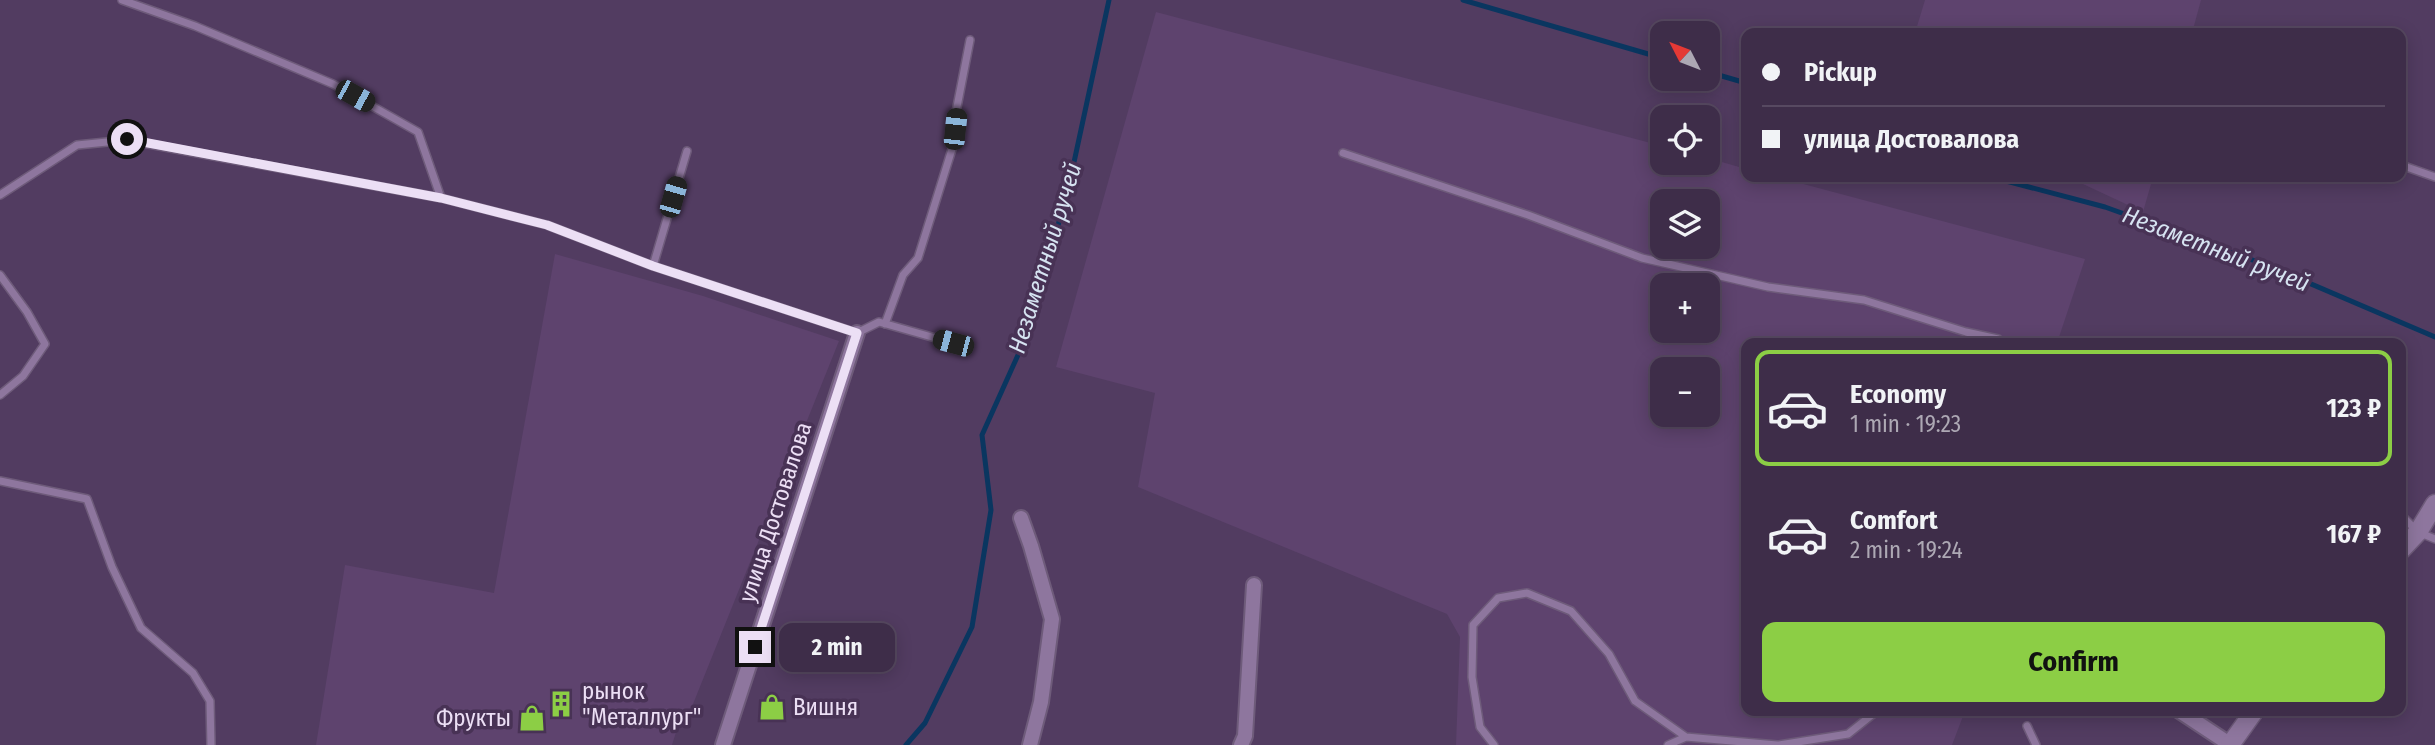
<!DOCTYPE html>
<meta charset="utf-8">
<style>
:root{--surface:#3e2d49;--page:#453550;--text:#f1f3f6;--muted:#ada8b4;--line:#574961;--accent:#8cce45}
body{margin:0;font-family:"Fira Sans Condensed",sans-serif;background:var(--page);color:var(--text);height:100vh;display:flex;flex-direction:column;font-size:26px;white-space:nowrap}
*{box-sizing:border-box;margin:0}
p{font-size:23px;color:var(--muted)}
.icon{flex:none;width:38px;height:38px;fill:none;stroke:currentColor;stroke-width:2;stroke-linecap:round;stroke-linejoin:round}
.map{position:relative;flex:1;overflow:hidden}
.side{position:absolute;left:1741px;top:338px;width:665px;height:378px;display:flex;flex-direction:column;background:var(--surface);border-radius:14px;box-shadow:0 4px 18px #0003,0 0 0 2px var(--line)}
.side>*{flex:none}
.guide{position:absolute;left:1741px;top:28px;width:665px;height:154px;border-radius:14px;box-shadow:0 4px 18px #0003,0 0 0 2px var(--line);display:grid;align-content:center;height:154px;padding:0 21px;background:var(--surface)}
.needle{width:46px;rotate:312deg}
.tools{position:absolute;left:1650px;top:21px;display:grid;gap:14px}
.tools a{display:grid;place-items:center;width:70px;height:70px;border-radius:14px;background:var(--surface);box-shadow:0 4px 18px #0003,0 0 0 2px var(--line);font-size:35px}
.end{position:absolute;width:32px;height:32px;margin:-16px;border:9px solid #ecdff5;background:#111;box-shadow:0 0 0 4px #111}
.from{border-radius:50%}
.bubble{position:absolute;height:49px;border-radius:14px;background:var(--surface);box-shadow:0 4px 18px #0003,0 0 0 2px var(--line);font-size:23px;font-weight:700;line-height:49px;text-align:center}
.car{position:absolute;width:21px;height:42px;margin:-21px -10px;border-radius:9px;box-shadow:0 0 5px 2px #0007;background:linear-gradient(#222 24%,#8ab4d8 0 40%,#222 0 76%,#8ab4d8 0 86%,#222 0)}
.guide b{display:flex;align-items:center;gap:24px;height:66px;font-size:26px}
.guide b+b{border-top:2px solid var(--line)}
.guide i{width:18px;height:18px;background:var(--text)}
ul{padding:12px 0 0;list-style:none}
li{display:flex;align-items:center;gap:21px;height:116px;margin:0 14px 10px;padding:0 7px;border:4px solid transparent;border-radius:14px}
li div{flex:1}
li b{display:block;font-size:26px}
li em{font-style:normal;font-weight:700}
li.selected{border-color:var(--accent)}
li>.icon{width:63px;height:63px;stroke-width:1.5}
.action{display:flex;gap:14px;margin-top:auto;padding:14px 21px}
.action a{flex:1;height:80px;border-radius:14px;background:var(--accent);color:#111;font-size:28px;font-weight:700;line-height:80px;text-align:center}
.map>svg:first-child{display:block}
.built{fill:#5e436e;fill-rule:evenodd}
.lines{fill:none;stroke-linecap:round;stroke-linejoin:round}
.stream{stroke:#0a3660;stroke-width:5}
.service-casing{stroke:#6e5b7a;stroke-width:10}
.minor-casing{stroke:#6e5b7a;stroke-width:18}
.tertiary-casing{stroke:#6e5b7a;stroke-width:21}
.service{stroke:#8e769e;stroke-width:7}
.minor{stroke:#8e769e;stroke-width:14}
.tertiary{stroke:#8e769e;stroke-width:18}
.route{stroke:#ecdff5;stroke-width:9}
.labels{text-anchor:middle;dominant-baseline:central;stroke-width:7;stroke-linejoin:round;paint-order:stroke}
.street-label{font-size:23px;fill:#ecdff5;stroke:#483255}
.poi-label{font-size:23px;fill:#ecdff5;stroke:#483255;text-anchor:start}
.water-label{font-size:24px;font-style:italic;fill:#d6e3f1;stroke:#483255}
</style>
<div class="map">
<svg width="2435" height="745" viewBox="0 0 2435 745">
<rect width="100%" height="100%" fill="#523c61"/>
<path class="built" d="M1925 0H2201L2192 33H1915Z
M1156 12 1662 146V163H1708V158L1746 169V177H1777L2085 259 2057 343H1746V710L1965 711 1952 745H1456L1460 637 1447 614 1138 487 1155 393 1056 367ZM1662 201H1708V247H1662ZM1662 285H1708V331H1662ZM1662 369H1708V415H1662Z
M2068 177H2153L2143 212Z
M555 254 703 296 839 341 691 709 682 713 672 745H316L345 565 494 593Z"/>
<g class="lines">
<path class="stream" d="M1463 0 1662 58
M1708 72 1746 83
M1991 177 2105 207 2269 266 2435 337
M906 745 925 723 972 627 991 510 982 435 1027 335 1068 190 1109 0"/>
<g class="service-casing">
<path id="service" d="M122 0 195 26 333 84 418 132 441 198 547 225 653 266 857 333 879 322 953 343
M1343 153 1528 215 1642 258 1768 287 1864 300 1966 332 1998 339 1997 343
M2401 165 2435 177
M0 195 77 145 127 140 441 198
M653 266 687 151
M0 275 27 312 45 344 23 376 0 395
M885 324 903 275 918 258 953 146 956 112 970 40
M0 481 87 499 112 567 141 628 193 673 210 701 211 745
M2401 515 2418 532 2435 539
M2027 726 2036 745
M1494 745 1480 727 1472 677 1473 625 1498 598 1527 593 1571 611 1609 654 1635 701 1686 737
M1668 745 1686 737 1777 745
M1779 745 1848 734 1878 710"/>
</g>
<g class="minor-casing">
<path id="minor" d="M1021 518 1031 546 1052 619 1041 702 1030 745
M2178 710 2231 745
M723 745 857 333
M1241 745 1245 736 1254 585"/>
</g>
<g class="tertiary-casing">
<path id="tertiary" d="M2401 550 2418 532 2435 504
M2230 745 2255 710"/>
</g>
<use href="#service" class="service"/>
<use href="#minor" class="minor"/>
<use href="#tertiary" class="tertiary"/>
</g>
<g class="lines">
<path class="route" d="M127 139 441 198 547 225 653 266 857 333 755 647"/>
</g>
<defs>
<g id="building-bare" transform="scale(2.1)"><path d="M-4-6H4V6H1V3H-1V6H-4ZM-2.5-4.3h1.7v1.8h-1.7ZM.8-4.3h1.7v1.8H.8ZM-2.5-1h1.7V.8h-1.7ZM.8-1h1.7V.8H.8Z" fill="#8cce45" stroke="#483255" stroke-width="2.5" paint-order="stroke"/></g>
<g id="shop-bare" transform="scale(2.1)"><path d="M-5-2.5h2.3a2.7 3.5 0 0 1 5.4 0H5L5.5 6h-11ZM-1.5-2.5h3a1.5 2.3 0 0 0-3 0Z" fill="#8cce45" stroke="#483255" stroke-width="2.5" paint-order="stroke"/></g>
</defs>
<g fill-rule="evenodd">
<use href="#building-bare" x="561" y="704"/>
<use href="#shop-bare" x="772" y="707"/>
<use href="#shop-bare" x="532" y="718"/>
</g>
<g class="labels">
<g class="street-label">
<text transform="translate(775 512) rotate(-72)">улица Достовалова</text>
</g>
<g class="poi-label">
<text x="582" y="691">рынок<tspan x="582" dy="26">"Металлург"</tspan></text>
<text x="793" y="707">Вишня</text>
<text x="511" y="718" text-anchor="end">Фрукты</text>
</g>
<g class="water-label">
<text transform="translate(2216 249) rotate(21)">Незаметный ручей</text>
<text transform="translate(1045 258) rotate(-73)">Незаметный ручей</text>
</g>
</g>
</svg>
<div class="tools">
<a><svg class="needle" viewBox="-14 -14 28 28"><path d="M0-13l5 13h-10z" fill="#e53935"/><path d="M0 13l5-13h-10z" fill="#ada8b4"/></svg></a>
<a><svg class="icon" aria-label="locate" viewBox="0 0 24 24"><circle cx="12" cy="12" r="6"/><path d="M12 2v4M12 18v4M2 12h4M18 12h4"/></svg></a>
<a><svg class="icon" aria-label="layers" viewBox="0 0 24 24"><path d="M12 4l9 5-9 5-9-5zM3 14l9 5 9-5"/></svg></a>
<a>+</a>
<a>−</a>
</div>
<i class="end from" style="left:127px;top:139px"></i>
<i class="end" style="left:755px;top:647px"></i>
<div class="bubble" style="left:779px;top:623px;width:116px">2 min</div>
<i class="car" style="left:355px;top:96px;rotate:119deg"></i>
<i class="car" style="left:955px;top:129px;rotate:6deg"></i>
<i class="car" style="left:673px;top:197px;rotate:16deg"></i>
<i class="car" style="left:953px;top:343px;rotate:285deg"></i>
<div class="guide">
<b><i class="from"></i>Pickup</b>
<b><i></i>улица Достовалова</b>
</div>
<section class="side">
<ul>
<li class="selected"><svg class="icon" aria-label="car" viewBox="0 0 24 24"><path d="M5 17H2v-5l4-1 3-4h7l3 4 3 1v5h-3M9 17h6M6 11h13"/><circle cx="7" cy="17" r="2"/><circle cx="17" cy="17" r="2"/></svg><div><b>Economy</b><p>1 min · 19:23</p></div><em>123 ₽</em></li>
<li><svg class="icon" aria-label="car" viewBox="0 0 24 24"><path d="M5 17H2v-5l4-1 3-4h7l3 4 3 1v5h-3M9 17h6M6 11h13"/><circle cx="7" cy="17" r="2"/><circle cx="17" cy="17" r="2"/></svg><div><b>Comfort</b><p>2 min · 19:24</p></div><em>167 ₽</em></li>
</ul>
<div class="action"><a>Confirm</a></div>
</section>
</div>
